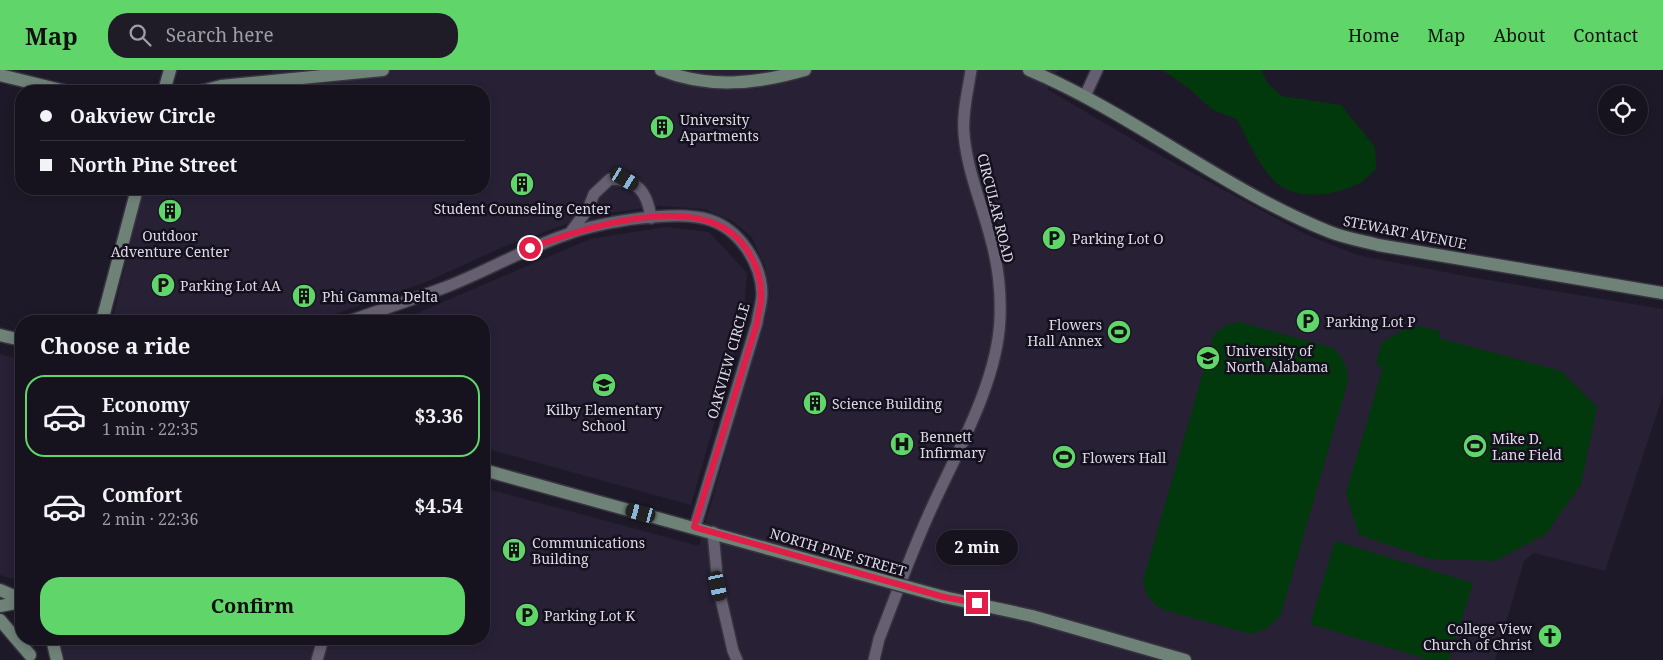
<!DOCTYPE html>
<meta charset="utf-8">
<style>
:root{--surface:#16131e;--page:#1f1c27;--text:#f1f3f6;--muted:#9e9ea4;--line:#35323c;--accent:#60d56a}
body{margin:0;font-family:"Noto Serif",serif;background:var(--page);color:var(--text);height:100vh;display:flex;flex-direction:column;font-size:19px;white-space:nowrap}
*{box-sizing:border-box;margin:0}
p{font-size:16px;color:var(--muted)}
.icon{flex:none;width:28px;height:28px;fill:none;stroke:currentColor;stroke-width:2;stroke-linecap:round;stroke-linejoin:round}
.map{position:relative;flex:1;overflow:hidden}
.side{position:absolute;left:15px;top:245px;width:475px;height:330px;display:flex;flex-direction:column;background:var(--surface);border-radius:20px;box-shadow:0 2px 8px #0003,0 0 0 1px var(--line)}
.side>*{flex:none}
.banner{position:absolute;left:15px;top:15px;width:475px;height:110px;border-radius:20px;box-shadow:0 2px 8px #0003,0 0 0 1px var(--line);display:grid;align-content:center;height:110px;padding:0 25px;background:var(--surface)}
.buttons{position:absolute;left:1598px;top:15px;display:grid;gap:10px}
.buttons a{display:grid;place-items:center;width:50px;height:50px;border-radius:50%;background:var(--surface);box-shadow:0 2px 8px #0003,0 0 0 1px var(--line);font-size:25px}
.end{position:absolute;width:22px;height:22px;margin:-11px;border:6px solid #e11d48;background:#fff;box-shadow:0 0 0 2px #fff}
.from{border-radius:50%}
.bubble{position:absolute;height:35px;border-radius:18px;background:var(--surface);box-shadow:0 2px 8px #0003,0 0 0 1px var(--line);font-size:16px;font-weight:700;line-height:35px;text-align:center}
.car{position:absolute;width:15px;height:30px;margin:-15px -8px;border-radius:6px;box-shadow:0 0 4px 1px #0007;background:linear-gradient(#222 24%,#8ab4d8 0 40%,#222 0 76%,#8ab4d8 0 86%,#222 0)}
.banner b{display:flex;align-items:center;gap:18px;height:48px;font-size:19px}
.banner b+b{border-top:1px solid var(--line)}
.banner i{width:12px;height:12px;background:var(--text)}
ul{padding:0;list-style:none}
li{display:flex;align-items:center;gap:15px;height:82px;margin:0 10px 8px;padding:0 15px;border:2px solid transparent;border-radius:20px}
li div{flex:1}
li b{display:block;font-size:19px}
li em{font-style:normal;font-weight:700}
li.current{border-color:var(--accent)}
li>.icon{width:45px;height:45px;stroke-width:1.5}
h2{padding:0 25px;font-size:22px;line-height:60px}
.button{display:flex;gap:10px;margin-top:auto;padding:10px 25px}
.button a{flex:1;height:58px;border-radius:20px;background:var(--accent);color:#111;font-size:20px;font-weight:700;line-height:58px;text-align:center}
header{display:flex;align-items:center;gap:30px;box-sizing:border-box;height:70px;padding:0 25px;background:var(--accent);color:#111}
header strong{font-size:24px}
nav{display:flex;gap:28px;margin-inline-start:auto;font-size:18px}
.search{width:350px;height:45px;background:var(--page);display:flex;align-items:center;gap:12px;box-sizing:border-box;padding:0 18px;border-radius:20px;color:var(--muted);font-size:19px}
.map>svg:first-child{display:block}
.built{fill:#282136}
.green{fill:#02390c}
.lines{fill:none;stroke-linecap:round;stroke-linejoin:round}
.street-casing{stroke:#37343f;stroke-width:14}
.secondary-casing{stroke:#37343f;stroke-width:15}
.street{stroke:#655f71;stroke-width:11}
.secondary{stroke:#6f8278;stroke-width:12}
.secondary-bridge-casing{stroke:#37343f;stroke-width:15;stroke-linecap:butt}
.secondary-bridge{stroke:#6f8278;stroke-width:12}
.route{stroke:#e11d48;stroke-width:6}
.labels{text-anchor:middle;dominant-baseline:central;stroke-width:5;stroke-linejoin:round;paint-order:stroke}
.poi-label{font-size:14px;fill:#dddae5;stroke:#15101e;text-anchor:start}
.street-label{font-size:14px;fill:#dddae5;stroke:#15101e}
</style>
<header>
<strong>Map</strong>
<div class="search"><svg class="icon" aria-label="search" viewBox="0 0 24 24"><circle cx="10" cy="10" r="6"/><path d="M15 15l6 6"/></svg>Search here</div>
<nav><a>Home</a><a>Map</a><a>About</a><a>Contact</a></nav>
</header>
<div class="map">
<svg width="1663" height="590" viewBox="0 0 1663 590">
<rect width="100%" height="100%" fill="#1e1928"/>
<path class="built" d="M272 0H1058L1047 19 1152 81 1307 165 1357 185 1470 207 1663 239V325L1605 501 1534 483 1524 491 1495 590H61L59 569H484V418L699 476 770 225 765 196 751 166 731 150 705 139 660 136 592 145 505 176 426 212 315 251H112L143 119H484V21H266Z
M666 157 709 162 747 203 743 252 691 435 484 378V251H399L590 169Z
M0 284 21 290V511L0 505Z"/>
<path class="green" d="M1162 0H1261L1268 14 1282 26 1341 35 1375 77 1376 99C1370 104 1365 111 1358 114 1335 125 1300 131 1278 114 1262 102 1246 67 1237 49L1213 40 1187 17Z
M1240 252 1333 278C1344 289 1348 296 1348 311L1281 544C1273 555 1265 561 1251 564L1164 540C1151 533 1146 526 1143 511L1214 264 1226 255Z
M1412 255 1440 261 1439 268 1561 301 1597 337 1581 414 1546 464 1495 491 1431 489 1359 465 1346 423 1383 297 1376 294 1382 272Z
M1335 471 1473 513 1449 590H1430L1310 554Z"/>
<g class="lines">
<g class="street-casing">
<path id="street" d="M1085 26 1097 0
M570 163 588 139 594 124 610 109C638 110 647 121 651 148
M349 251C381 240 414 229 446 217 487 201 526 178 568 164 601 152 677 139 710 150 740 160 761 193 762 223 762 233 758 244 757 253L695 457
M713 462 718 516 733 581 737 590
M317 590 323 569
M874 590 879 569C895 528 910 486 928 446 954 387 998 313 1000 248 1001 223 998 195 991 170 982 134 967 101 964 64 962 42 968 21 971 0"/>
</g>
<g class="secondary-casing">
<path id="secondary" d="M661 0C709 19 756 14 805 0
M1029 0C1134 44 1224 120 1330 162 1345 168 1363 171 1378 175L1663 223
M0 5 65 21
M164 21 170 0
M202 21 221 16 383 0
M102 251 137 119
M0 265 21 270
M484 400 769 479
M0 520 21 529
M944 527 1032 546 1185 590
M0 536 21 532
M0 550 30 585
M52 569 57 590"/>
</g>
<use href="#street" class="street"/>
<use href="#secondary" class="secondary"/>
<g class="secondary-bridge-casing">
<path id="secondary-bridge" d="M769 479 944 527"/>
</g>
<use href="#secondary-bridge" class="secondary-bridge"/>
</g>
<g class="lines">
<path class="route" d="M530 178C586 157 703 118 745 177 755 191 761 205 761 223 762 233 758 244 757 253L694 457 944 527 977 533"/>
</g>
<defs>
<g id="building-disc" transform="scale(1.25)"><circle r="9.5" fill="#60d56a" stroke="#15101e"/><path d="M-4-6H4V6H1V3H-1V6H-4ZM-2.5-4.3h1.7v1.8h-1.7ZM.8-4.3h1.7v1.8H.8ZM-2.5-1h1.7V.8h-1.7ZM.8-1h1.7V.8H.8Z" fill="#111"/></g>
<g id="parking-disc" transform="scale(1.25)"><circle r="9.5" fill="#60d56a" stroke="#15101e"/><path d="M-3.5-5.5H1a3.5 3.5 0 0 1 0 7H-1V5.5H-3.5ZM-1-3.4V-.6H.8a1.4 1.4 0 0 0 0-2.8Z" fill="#111"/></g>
<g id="stadium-disc" transform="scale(1.25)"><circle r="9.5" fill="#60d56a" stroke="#15101e"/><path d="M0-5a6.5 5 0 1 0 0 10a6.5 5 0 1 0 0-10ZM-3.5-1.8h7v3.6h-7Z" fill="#111"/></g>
<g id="university-disc" transform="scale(1.25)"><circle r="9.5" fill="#60d56a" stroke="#15101e"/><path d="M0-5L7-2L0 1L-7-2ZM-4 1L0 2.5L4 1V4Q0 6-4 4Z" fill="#111"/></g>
<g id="school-disc" transform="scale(1.25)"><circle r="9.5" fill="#60d56a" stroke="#15101e"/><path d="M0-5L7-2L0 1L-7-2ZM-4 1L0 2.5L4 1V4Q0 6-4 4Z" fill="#111"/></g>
<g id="hospital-disc" transform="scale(1.25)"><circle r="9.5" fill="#60d56a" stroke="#15101e"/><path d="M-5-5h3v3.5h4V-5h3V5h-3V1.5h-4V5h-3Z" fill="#111"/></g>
<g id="church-disc" transform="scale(1.25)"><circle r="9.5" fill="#60d56a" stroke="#15101e"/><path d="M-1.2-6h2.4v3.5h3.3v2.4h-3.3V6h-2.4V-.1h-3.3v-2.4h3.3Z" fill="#111"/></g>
</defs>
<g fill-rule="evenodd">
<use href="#building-disc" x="662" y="57"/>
<use href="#building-disc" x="522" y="114"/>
<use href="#building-disc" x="170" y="141"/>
<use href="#parking-disc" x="1054" y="168"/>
<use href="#parking-disc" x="163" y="215"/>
<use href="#building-disc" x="304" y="226"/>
<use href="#parking-disc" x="1308" y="251"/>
<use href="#stadium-disc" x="1119" y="262"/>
<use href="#university-disc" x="1208" y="288"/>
<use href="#school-disc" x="604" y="315"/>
<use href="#building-disc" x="815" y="333"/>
<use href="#hospital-disc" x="902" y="374"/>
<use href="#stadium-disc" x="1475" y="376"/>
<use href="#stadium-disc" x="1064" y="387"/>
<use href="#building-disc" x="514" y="480"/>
<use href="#parking-disc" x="527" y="545"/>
<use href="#church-disc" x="1550" y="566"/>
</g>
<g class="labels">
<g class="poi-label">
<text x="680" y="49">University<tspan x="680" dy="16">Apartments</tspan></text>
<text x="522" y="138" text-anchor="middle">Student Counseling Center</text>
<text x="170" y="165" text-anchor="middle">Outdoor<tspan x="170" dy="16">Adventure Center</tspan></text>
<text x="1072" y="168">Parking Lot O</text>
<text x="180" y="215">Parking Lot AA</text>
<text x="322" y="226">Phi Gamma Delta</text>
<text x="1326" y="251">Parking Lot P</text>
<text x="1102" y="254" text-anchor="end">Flowers<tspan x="1102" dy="16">Hall Annex</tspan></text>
<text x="1226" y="280">University of<tspan x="1226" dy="16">North Alabama</tspan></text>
<text x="832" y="333">Science Building</text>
<text x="604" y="339" text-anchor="middle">Kilby Elementary<tspan x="604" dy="16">School</tspan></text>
<text x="920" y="366">Bennett<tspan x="920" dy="16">Infirmary</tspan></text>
<text x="1492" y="368">Mike D.<tspan x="1492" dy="16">Lane Field</tspan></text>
<text x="1082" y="387">Flowers Hall</text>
<text x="532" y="472">Communications<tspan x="532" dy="16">Building</tspan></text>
<text x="544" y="545">Parking Lot K</text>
<text x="1532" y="558" text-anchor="end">College View<tspan x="1532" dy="16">Church of Christ</tspan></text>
</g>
<g class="street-label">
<text transform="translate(996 138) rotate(76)">CIRCULAR ROAD</text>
<text transform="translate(1405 162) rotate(11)">STEWART AVENUE</text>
<text transform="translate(728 291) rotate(-74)">OAKVIEW CIRCLE</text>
<text transform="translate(838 482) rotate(16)">NORTH PINE STREET</text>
</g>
</g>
</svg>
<div class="buttons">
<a><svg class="icon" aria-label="locate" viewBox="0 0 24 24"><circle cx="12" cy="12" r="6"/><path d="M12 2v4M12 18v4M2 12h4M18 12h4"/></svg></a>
</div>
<i class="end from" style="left:530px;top:178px"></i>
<i class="end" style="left:977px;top:533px"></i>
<div class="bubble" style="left:936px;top:460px;width:82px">2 min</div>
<i class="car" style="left:625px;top:109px;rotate:121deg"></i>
<i class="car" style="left:641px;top:443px;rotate:285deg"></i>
<i class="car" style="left:718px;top:516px;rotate:168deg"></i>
<div class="banner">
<b><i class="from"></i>Oakview Circle</b>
<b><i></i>North Pine Street</b>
</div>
<section class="side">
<h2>Choose a ride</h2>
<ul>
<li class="current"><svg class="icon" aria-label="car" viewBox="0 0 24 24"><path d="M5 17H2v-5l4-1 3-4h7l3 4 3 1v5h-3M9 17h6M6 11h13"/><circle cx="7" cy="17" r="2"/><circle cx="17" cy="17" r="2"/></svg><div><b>Economy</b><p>1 min · 22:35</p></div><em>$3.36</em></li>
<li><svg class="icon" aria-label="car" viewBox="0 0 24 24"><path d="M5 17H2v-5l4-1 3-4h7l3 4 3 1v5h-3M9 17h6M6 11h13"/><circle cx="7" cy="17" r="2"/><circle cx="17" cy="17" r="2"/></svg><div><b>Comfort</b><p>2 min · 22:36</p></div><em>$4.54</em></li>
</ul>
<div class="button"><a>Confirm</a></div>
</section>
</div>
